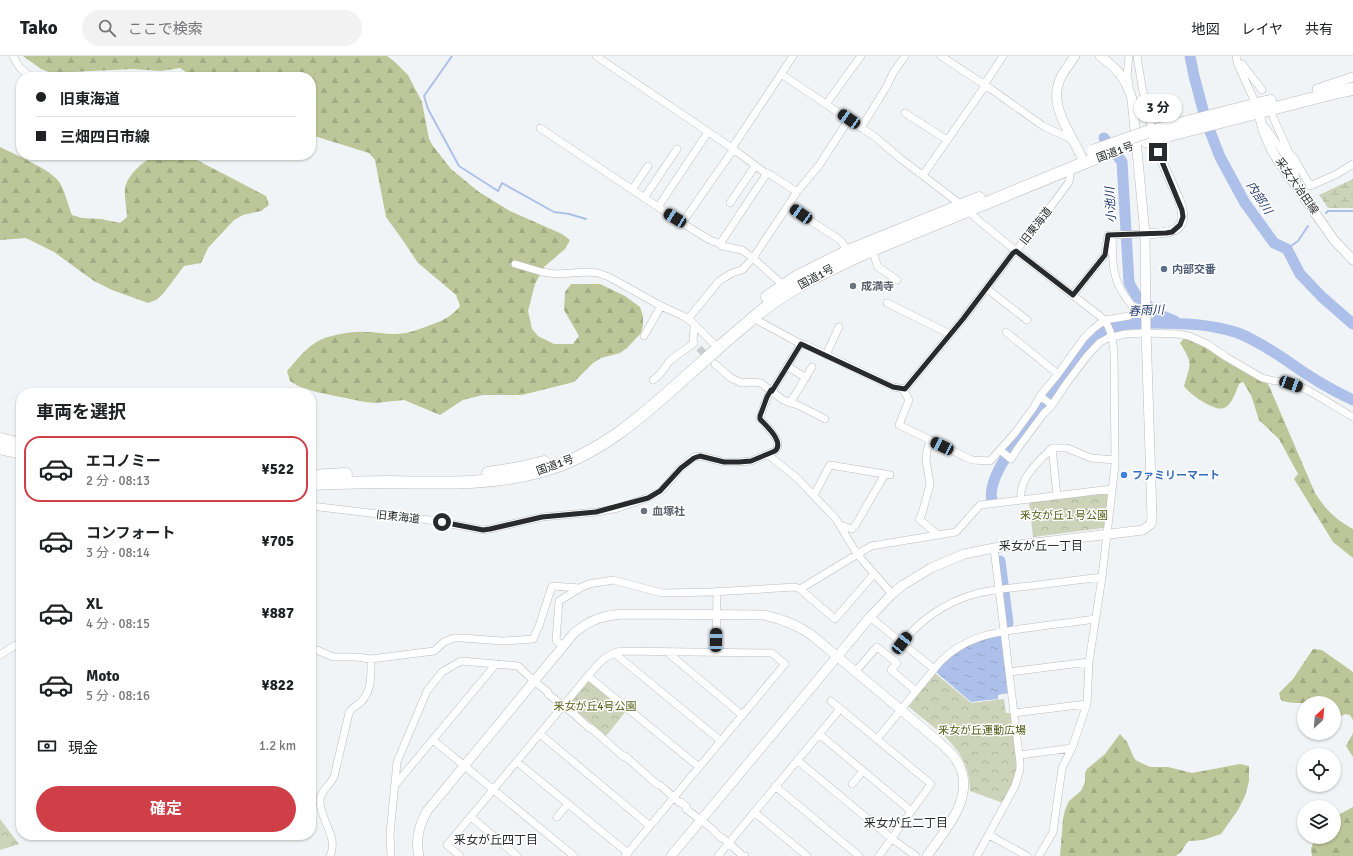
<!DOCTYPE html>
<html lang="ja">
<meta charset="utf-8">
<style>
:root{--surface:#fff;--page:#f2f2f2;--text:#202124;--muted:#757577;--line:#e0e0e0;--accent:#cf3f48}
body{margin:0;font-family:Signika,"Noto Sans JP",sans-serif;background:var(--page);color:var(--text);height:100vh;display:flex;flex-direction:column;font-size:15px;white-space:nowrap}
*{box-sizing:border-box;margin:0}
p{font-size:13px;color:var(--muted)}
.icon{flex:none;width:22px;height:22px;fill:none;stroke:currentColor;stroke-width:2;stroke-linecap:round;stroke-linejoin:round}
.map{position:relative;flex:1;overflow:hidden}
.sheet{position:absolute;left:16px;top:332px;width:300px;height:452px;display:flex;flex-direction:column;background:var(--surface);border-radius:16px;box-shadow:0 1px 3px #0004}
.sheet>*{flex:none}
.banner{position:absolute;left:16px;top:16px;width:300px;height:88px;border-radius:16px;box-shadow:0 1px 3px #0004;display:grid;align-content:center;height:88px;padding:0 20px;background:var(--surface)}
.needle{width:26px;rotate:26deg}
.controls{position:absolute;left:1297px;top:640px;display:grid;gap:8px}
.controls a{display:grid;place-items:center;width:44px;height:44px;border-radius:50%;background:var(--surface);box-shadow:0 1px 3px #0004;font-size:20px}
.end{position:absolute;width:18px;height:18px;margin:-9px;border:5px solid #292a2b;background:#fff;box-shadow:0 0 0 2px #fff}
.from{border-radius:50%}
.bubble{position:absolute;height:28px;border-radius:14px;background:var(--surface);box-shadow:0 1px 3px #0004;font-size:13px;font-weight:700;line-height:28px;text-align:center}
.car{position:absolute;width:12px;height:24px;margin:-12px -6px;border-radius:5px;box-shadow:0 0 3px 1px #0007;background:linear-gradient(#222 24%,#8ab4d8 0 40%,#222 0 76%,#8ab4d8 0 86%,#222 0)}
.banner b{display:flex;align-items:center;gap:14px;height:38px;font-size:15px}
.banner b+b{border-top:1px solid var(--line)}
.banner i{width:10px;height:10px;background:var(--text)}
ul{padding:0;list-style:none}
li{display:flex;align-items:center;gap:12px;height:66px;margin:0 8px 6px;padding:0 12px;border:2px solid transparent;border-radius:16px}
li div{flex:1}
li b{display:block;font-size:15px}
li em{font-style:normal;font-weight:700}
li.on{border-color:var(--accent)}
li>.icon{width:36px;height:36px;stroke-width:1.5}
h2{padding:0 20px;font-size:18px;line-height:48px}
.pay{display:flex;align-items:center;gap:10px;height:44px;padding:0 20px;font-size:15px}
.pay p{margin-inline-start:auto}
.button{display:flex;gap:8px;margin-top:auto;padding:8px 20px}
.button a{flex:1;height:46px;border-radius:24px;background:var(--accent);color:#fff;font-size:16px;font-weight:700;line-height:46px;text-align:center}
header{display:flex;align-items:center;gap:24px;box-sizing:border-box;height:56px;padding:0 20px;background:var(--surface);border-bottom:1px solid var(--line)}
header strong{font-size:19px}
nav{display:flex;gap:22px;margin-inline-start:auto;font-size:14px}
.search{width:280px;height:36px;background:var(--page);display:flex;align-items:center;gap:10px;box-sizing:border-box;padding:0 14px;border-radius:22px;color:var(--muted);font-size:15px}
.map>svg:first-child{display:block}
.forest{fill:url(#forest-firs)}
.wetland{fill:url(#wetland-marsh)}
.park{fill:url(#park-crowns)}
.water{fill:url(#water-ripples)}
.lines{fill:none;stroke-linecap:round;stroke-linejoin:round}
.stream{stroke:#acc0e9;stroke-width:2}
.river{stroke:#acc0e9;stroke-width:11}
.street-tunnel{stroke:#c9cccd;stroke-width:7;stroke-dasharray:7 3.5;stroke-linecap:butt}
.street-casing{stroke:#babcbf;stroke-width:8}
.secondary-casing{stroke:#babcbf;stroke-width:10}
.highway-casing{stroke:#babcbf;stroke-width:13}
.street{stroke:#fff;stroke-width:7}
.secondary{stroke:#fff;stroke-width:9}
.highway{stroke:#fff;stroke-width:12}
.highway-bridge-casing{stroke:#babcbf;stroke-width:13;stroke-linecap:butt}
.highway-bridge{stroke:#fff;stroke-width:12}
.route{stroke:#292a2b;stroke-width:5}
.service-dot{fill:#5c6f8a;stroke:#fff;stroke-width:1.5}
.worship-dot{fill:#6b7280;stroke:#fff;stroke-width:1.5}
.shop-dot{fill:#3f7fe0;stroke:#fff;stroke-width:1.5}
.labels{text-anchor:middle;dominant-baseline:central;stroke-width:3;stroke-linejoin:round;paint-order:stroke}
.street-label{font-size:11px;fill:#292a2b;stroke:#fff}
.service-label{font-size:11px;font-weight:bold;fill:#4e5e75;stroke:#fff;text-anchor:start}
.worship-label{font-size:11px;font-weight:bold;fill:#5b616d;stroke:#fff;text-anchor:start}
.shop-label{font-size:11px;font-weight:bold;fill:#366cbe;stroke:#fff;text-anchor:start}
.park-label{font-size:11px;fill:#545e19;stroke:#fff}
.water-label{font-size:12px;font-style:italic;fill:#22386a;stroke:#fff}
.neighbourhood-label{font-size:12px;fill:#292a2b;stroke:#fff}
</style>
<header>
<strong>Tako</strong>
<div class="search"><svg class="icon" aria-label="search" viewBox="0 0 24 24"><circle cx="10" cy="10" r="6"/><path d="M15 15l6 6"/></svg>ここで検索</div>
<nav><a>地図</a><a>レイヤ</a><a>共有</a></nav>
</header>
<div class="map">
<svg width="1353" height="800" viewBox="0 0 1353 800">
<defs>
<pattern id="forest-firs" width="22" height="20" patternUnits="userSpaceOnUse"><rect width="22" height="20" fill="#bcc698"/><path d="M5 1l3.5 6h-7zM16 11l3.5 6h-7z" fill="#a2aa83"/></pattern>
<pattern id="wetland-marsh" width="20" height="14" patternUnits="userSpaceOnUse"><rect width="20" height="14" fill="#cdd3b8"/><path d="M1 5h8M5 5V1M11 12h8M15 12V8" fill="none" stroke="#b0b59e"/></pattern>
<pattern id="park-crowns" width="20" height="18" patternUnits="userSpaceOnUse"><rect width="20" height="18" fill="#cdd3b8"/><path d="M2 6a3 3 0 1 1 6 0M12 15a3 3 0 1 1 6 0" fill="none" stroke="#b0b59e"/></pattern>
<pattern id="water-ripples" width="26" height="14" patternUnits="userSpaceOnUse"><rect width="26" height="14" fill="#acc0e9"/><path d="M2 4q2-2 4 0t4 0M15 11q2-2 4 0t4 0" fill="none" stroke="#94a5c8"/></pattern>
</defs>
<rect width="100%" height="100%" fill="#f1f4f6"/>
<path class="forest" d="M23 0H387L395 6 408 19 422 46 429 83 433 90 451 113 479 136 510 155 562 178 570 184 565 193 544 211 535 228 528 255 532 273 538 280 554 288H573L579 280 564 254 565 236 571 228H600L625 240 640 251 643 260V269L641 277 627 292 620 297 601 302 593 307 574 326 522 339H483L463 344 440 359 404 344 375 347 365 346 316 336 298 330 290 325 287 315C296 305 304 294 315 287 327 279 352 275 366 276 375 276 385 278 394 278 408 278 420 273 433 268 444 264 452 260 460 250L456 239 449 233 418 207 402 183 386 161 375 104 369 97 311 79V21H193L180 12 161 15 133 13 51 17 41 13Z
M0 91C15 99 51 113 60 127 65 136 68 149 72 159L82 162 101 163 120 167 127 161C127 152 124 142 125 133 126 120 146 101 159 99H187L191 101 266 140 269 149 261 155 243 159 234 164 208 192 201 207 184 210 163 238 156 244 148 247 112 234 94 225 54 196 26 182 0 184Z
M1184 282 1240 308 1263 321 1269 330 1315 437C1326 454 1335 463 1353 473V502L1333 486 1294 423 1298 418 1279 383 1259 364 1251 339 1243 326 1239 328C1236 335 1232 349 1224 352 1215 356 1189 338 1184 330 1191 306 1193 308 1180 287Z
M1313 593 1322 594 1353 616V664L1350 659 1345 658 1334 664V647C1322 647 1289 649 1281 644L1279 637 1293 623Z
M1353 677V701L1346 690Z
M1120 678 1127 686 1134 702 1137 705 1150 711H1168L1192 717 1240 708 1249 710V725L1245 740 1238 754 1221 778 1203 784 1189 785 1186 788 1181 796 1176 800H1060L1063 763 1065 754 1069 745 1081 735 1085 726V717L1087 713 1105 698Z
M1353 751V800H1312L1311 793 1315 781H1334V761Z"/>
<path class="wetland" d="M1353 123V152H1328L1319 139Z"/>
<path class="park" d="M1107 437 1109 438 1106 469 1103 472 1033 481 1029 446Z
M935 617 971 647 1004 643 1006 657H1011C1014 679 1022 703 1014 725 1011 732 1006 740 1003 747L970 735C970 692 938 676 909 651L908 649Z
M587 625H591L627 654 606 680 569 649V646Z
M0 763 19 788 0 794Z"/>
<path class="water" d="M997 579 998 583 1003 584 1009 637 998 639V643L971 646 936 616 948 603 967 589Z"/>
<g class="lines">
<path class="stream" d="M452 0 424 40 428 53 459 110 498 135 502 127 554 156 569 158 586 163
M1326 157 1328 155H1353
M1287 193 1298 185 1308 170"/>
<path class="river" d="M1190 0 1194 20 1206 65 1220 101 1245 147 1274 187 1287 193 1300 218 1322 241 1353 268
M1104 82 1122 106 1129 227 1137 241 1160 259 1175 265
M992 444C986 421 1022 378 1036 360 1042 351 1049 343 1056 334 1068 316 1080 295 1097 281 1113 267 1134 267 1154 267 1182 267 1211 268 1238 277 1254 283 1269 293 1283 302 1305 318 1329 333 1353 344
M1000 505 1008 567 1007 569
M997 584 1000 580"/>
<path class="street-tunnel" d="M699 292 710 304"/>
<g class="street-casing">
<path id="street" d="M13 0 20 12 31 21
M596 0 732 92 764 116 771 119 797 136 753 202 742 214 732 217 719 225 688 263
M941 0 991 33 1043 70 1073 84
M1137 0 1142 31 1152 74
M1236 0 1238 9 1256 48
M1242 8 1262 34
M781 18 875 81 901 103 968 154 978 164 1016 195 1101 261C1111 270 1112 282 1114 295L1115 409 1102 521 1089 606 1087 648 1072 692 1062 712 1053 776 1039 800
M984 29 1003 0
M1129 30 1127 19 1129 0
M826 48 861 0
M905 57 947 84
M1273 61 1289 97 1294 102 1310 130 1337 118 1353 108
M1265 71C1275 86 1299 113 1297 131
M540 72 682 167 710 184 720 188 767 117
M861 72 887 30 893 17 905 0
M732 92 793 0
M923 119 985 30
M632 134 648 110
M797 136 820 108 849 63
M644 142 677 93
M730 147 755 110
M788 150 840 184 848 195
M658 151 708 76
M682 167 733 94
M720 188 722 190 742 194 753 202 785 231
M872 194 878 211 897 224
M515 208 542 216 556 218 587 216 598 217 609 221 661 250 683 260 692 266 718 292
M986 232 1027 264
M1073 239 1105 199 1108 179 1145 178
M887 247 950 278
M753 262 799 287 806 289 893 331 905 333 963 263 1013 197 1016 195 1052 149 1069 126 1071 113
M1006 276 1058 318
M644 280 661 250
M826 299 839 271
M715 308 731 322 742 327 751 326 761 327 783 344 800 350 825 363
M787 310 806 322
M653 324C660 320 663 314 668 307 675 299 686 294 694 287L693 285 694 272 696 270
M903 333 909 344 899 369 972 404 990 405 1015 377 1034 351 1040 340 1058 318 1084 282 1093 273 1105 264 1129 260 1134 256V253C1130 246 1124 240 1120 232 1111 215 1113 197 1112 179
M772 335 801 288
M1040 340 1052 349
M790 347 812 311
M931 384 927 394 926 404 930 428 922 458 919 463 938 479
M1052 392 1057 439
M1000 394 1011 403 1018 392 1044 357 1050 352 1066 328 1087 300 1099 287 1108 282 1125 278 1146 277 1177 278 1189 280 1207 288 1226 301 1262 322C1274 326 1287 325 1299 330 1317 338 1335 351 1353 361
M767 398 797 422 836 463 857 498 892 538
M814 439 830 409 890 419
M1021 444C1018 423 1038 406 1052 392H1067L1091 402 1115 404
M311 450 429 464 483 474 490 473 542 461 597 456 618 452 647 442 661 435 681 412 694 401 700 400 724 406H739L751 405 775 395C785 386 766 370 760 363L764 349 771 334
M840 469 852 473 855 470 885 418
M800 533 871 490 956 476 980 449 1112 433
M870 561 934 613
M902 587C920 564 946 546 975 538 992 533 1011 532 1029 530 1054 527 1078 524 1102 521
M562 590 556 584 559 545 580 532
M311 594H317L333 601H356L371 603 434 595 444 586 454 582H462L503 585 533 583 539 570 552 530 580 532 589 528 613 524 662 537 713 536 795 531 800 533 835 563 874 518
M667 596 742 659
M614 597 721 685
M716 597 717 535
M0 599 14 590 21 587
M855 616 877 591 897 607 891 614 916 635
M1009 616 1089 606
M588 620 699 711
M831 645 931 728 879 800
M1014 657 1087 648
M540 678 650 770
M819 678 911 755
M877 683 940 606C968 578 998 576 1035 571 1056 568 1076 566 1096 563
M433 684 574 800
M1020 699 1072 692
M797 704 892 783 916 800
M517 706 628 797
M852 728 863 715
M395 729 496 608
M775 730 859 800
M754 756 807 800
M471 761 517 800
M557 761 568 748
M989 779 1027 800
M330 800C339 781 320 764 320 745 320 735 330 729 334 721L349 657C351 652 357 650 361 646 372 635 371 618 371 603
M391 800 390 778 397 706 427 635 442 616 461 605 518 610 534 625 548 636V638L574 658 589 672H591L624 701 625 700 658 729H660L680 747 681 746 687 751 686 753 710 771 721 782H723L743 800H745
M460 800 447 789 588 620C598 608 605 599 620 595L772 597 785 608 625 800
M718 800 840 653
M977 800 1015 730 1020 713V707L994 492"/>
</g>
<g class="secondary-casing">
<path id="secondary" d="M1075 0C1070 7 1065 14 1061 21 1047 49 1070 75 1081 100
M1317 33 1353 21
M1257 51 1264 77 1271 93 1279 106 1334 184 1353 204
M1145 178C1167 176 1191 179 1180 146L1152 83
M419 800C415 784 419 769 427 755L574 577C591 563 604 559 626 558L764 559C782 563 800 570 814 581L938 685C945 691 952 697 957 705 978 739 945 774 927 800
M671 800 870 561 892 538 903 529 931 512 964 498 994 492 1143 474 1151 468 1152 461 1146 273 1145 178 1132 43C1126 23 1117 12 1100 0"/>
</g>
<g class="highway-casing">
<path id="highway" d="M1147 76 1270 45
M1146 85 1338 36 1353 33
M767 241 798 220 848 195 979 142
M0 383 21 388
M0 392 21 397
M488 417 520 412 544 406
M311 420 346 418
M311 428C337 427 364 426 390 426 441 427 492 429 542 415 600 399 645 358 689 318 712 297 735 277 759 257 793 230 832 212 872 194L1096 102"/>
</g>
<use href="#street" class="street"/>
<use href="#secondary" class="secondary"/>
<use href="#highway" class="highway"/>
<g class="highway-bridge-casing">
<path id="highway-bridge" d="M1093 95 1147 76"/>
</g>
<use href="#highway-bridge" class="highway-bridge"/>
</g>
<g class="lines">
<path class="route" d="M442 466 483 474 490 473 542 461 596 456 648 442 660 435 681 412 694 402 700 400 724 406H739L751 405 775 395C785 386 766 370 760 363V360L767 341 771 334 772 335 801 288 893 331 905 333 963 263 1013 197 1016 195 1073 239 1105 199 1108 179 1166 177 1172 176 1180 169 1183 161 1182 154 1158 96"/>
</g>
<circle class="service-dot" cx="1164" cy="213" r="4"/>
<g class="worship-dot">
<circle cx="853" cy="230" r="4"/>
<circle cx="644" cy="455" r="4"/>
</g>
<circle class="shop-dot" cx="1124" cy="419" r="4"/>
<g class="labels">
<g class="street-label">
<text transform="translate(1115 96) rotate(-20)">国道1号</text>
<text transform="translate(1297 130) rotate(55)">采女大治田線</text>
<text transform="translate(1036 170) rotate(-52)">旧東海道</text>
<text transform="translate(816 221) rotate(-28)">国道1号</text>
<text transform="translate(555 409) rotate(-20)">国道1号</text>
<text transform="translate(398 461) rotate(6)">旧東海道</text>
</g>
<g class="service-label">
<text x="1172" y="213">内部交番</text>
</g>
<g class="worship-label">
<text x="861" y="230">成満寺</text>
<text x="652" y="455">血塚社</text>
</g>
<g class="shop-label">
<text x="1132" y="419">ファミリーマート</text>
</g>
<g class="park-label">
<text x="1064" y="459">釆女が丘１号公園</text>
<text x="595" y="650">釆女が丘4号公園</text>
<text x="982" y="674">釆女が丘運動広場</text>
</g>
<g class="water-label">
<text transform="translate(1259 142) rotate(57)">内部川</text>
<text transform="translate(1111 149) rotate(-93)">小池川</text>
<text transform="translate(1146 255) rotate(-3)">春雨川</text>
</g>
<g class="neighbourhood-label">
<text x="1041" y="490">釆女が丘一丁目</text>
<text x="906" y="767">釆女が丘二丁目</text>
<text x="496" y="784">釆女が丘四丁目</text>
</g>
</g>
</svg>
<div class="controls">
<a><svg class="needle" viewBox="-14 -14 28 28"><path d="M0-13l5 13h-10z" fill="#e53935"/><path d="M0 13l5-13h-10z" fill="#757577"/></svg></a>
<a><svg class="icon" aria-label="locate" viewBox="0 0 24 24"><circle cx="12" cy="12" r="6"/><path d="M12 2v4M12 18v4M2 12h4M18 12h4"/></svg></a>
<a><svg class="icon" aria-label="layers" viewBox="0 0 24 24"><path d="M12 4l9 5-9 5-9-5zM3 14l9 5 9-5"/></svg></a>
</div>
<i class="end from" style="left:442px;top:466px"></i>
<i class="end" style="left:1158px;top:96px"></i>
<div class="bubble" style="left:1134px;top:38px;width:48px">3 分</div>
<i class="car" style="left:849px;top:63px;rotate:304deg"></i>
<i class="car" style="left:801px;top:158px;rotate:304deg"></i>
<i class="car" style="left:675px;top:162px;rotate:302deg"></i>
<i class="car" style="left:1291px;top:328px;rotate:110deg"></i>
<i class="car" style="left:942px;top:390px;rotate:296deg"></i>
<i class="car" style="left:716px;top:584px;rotate:1deg"></i>
<i class="car" style="left:902px;top:587px;rotate:38deg"></i>
<div class="banner">
<b><i class="from"></i>旧東海道</b>
<b><i></i>三畑四日市線</b>
</div>
<section class="sheet">
<h2>車両を選択</h2>
<ul>
<li class="on"><svg class="icon" aria-label="car" viewBox="0 0 24 24"><path d="M5 17H2v-5l4-1 3-4h7l3 4 3 1v5h-3M9 17h6M6 11h13"/><circle cx="7" cy="17" r="2"/><circle cx="17" cy="17" r="2"/></svg><div><b>エコノミー</b><p>2 分 · 08:13</p></div><em>¥522</em></li>
<li><svg class="icon" aria-label="car" viewBox="0 0 24 24"><path d="M5 17H2v-5l4-1 3-4h7l3 4 3 1v5h-3M9 17h6M6 11h13"/><circle cx="7" cy="17" r="2"/><circle cx="17" cy="17" r="2"/></svg><div><b>コンフォート</b><p>3 分 · 08:14</p></div><em>¥705</em></li>
<li><svg class="icon" aria-label="car" viewBox="0 0 24 24"><path d="M5 17H2v-5l4-1 3-4h7l3 4 3 1v5h-3M9 17h6M6 11h13"/><circle cx="7" cy="17" r="2"/><circle cx="17" cy="17" r="2"/></svg><div><b>XL</b><p>4 分 · 08:15</p></div><em>¥887</em></li>
<li><svg class="icon" aria-label="car" viewBox="0 0 24 24"><path d="M5 17H2v-5l4-1 3-4h7l3 4 3 1v5h-3M9 17h6M6 11h13"/><circle cx="7" cy="17" r="2"/><circle cx="17" cy="17" r="2"/></svg><div><b>Moto</b><p>5 分 · 08:16</p></div><em>¥822</em></li>
</ul>
<div class="pay"><svg class="icon" aria-label="cash" viewBox="0 0 24 24"><path d="M3 7h18v10H3z"/><circle cx="12" cy="12" r="2"/></svg>現金<p>1.2 km</p></div>
<div class="button"><a>確定</a></div>
</section>
</div>
